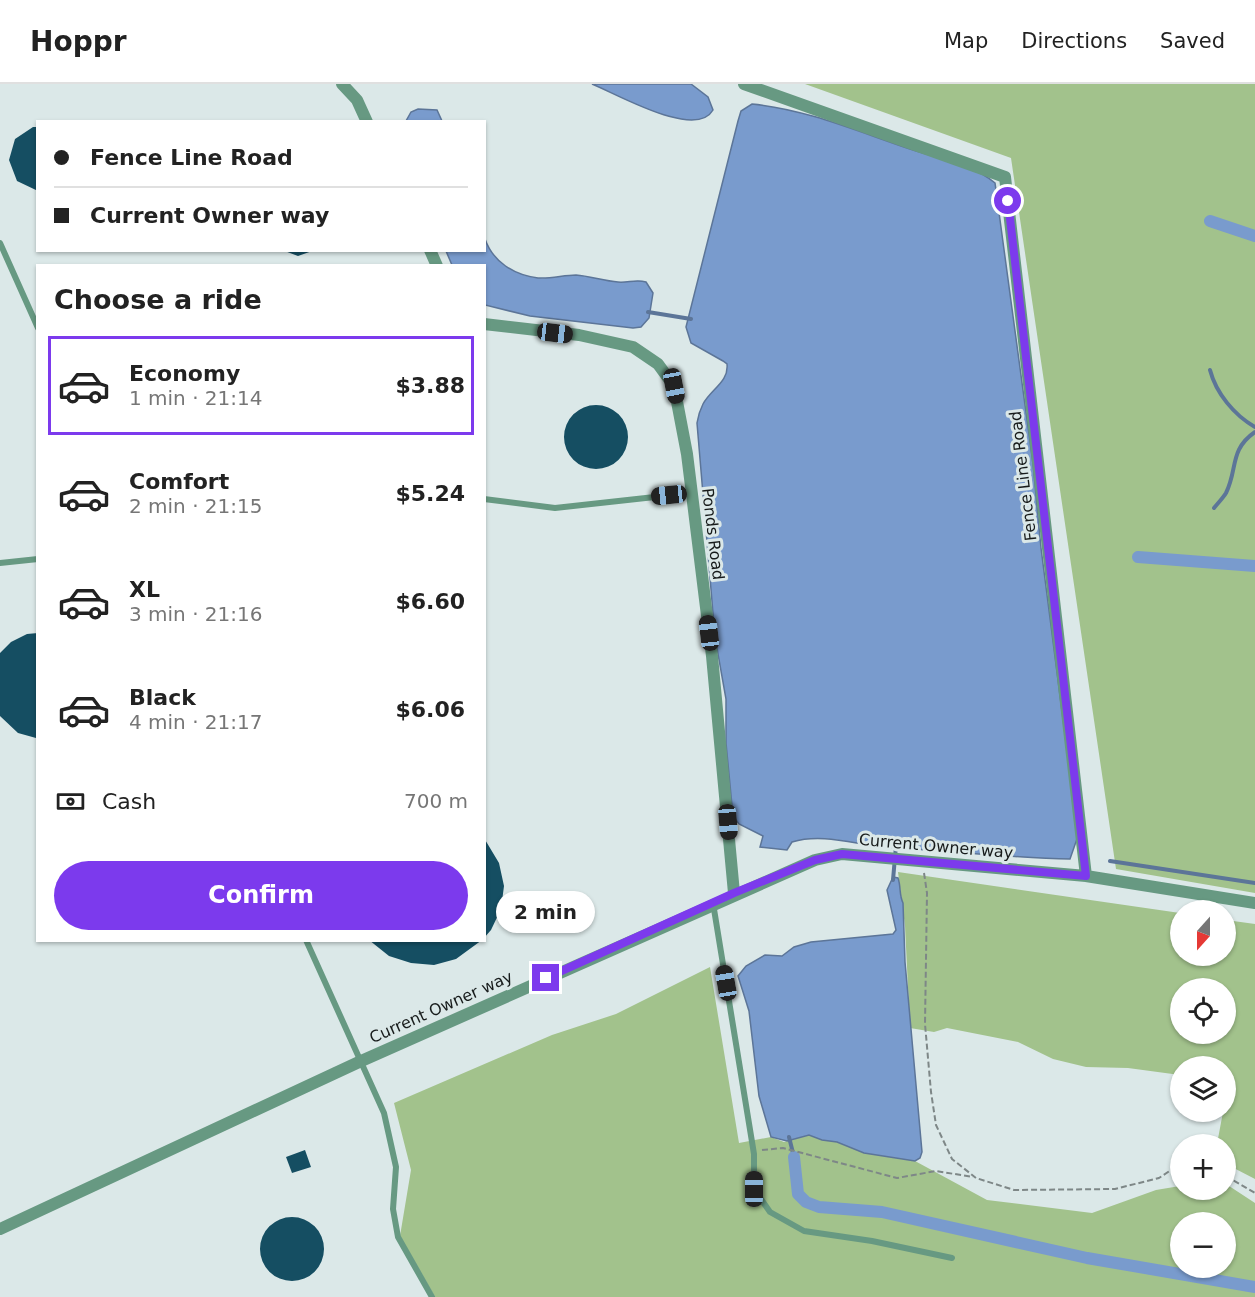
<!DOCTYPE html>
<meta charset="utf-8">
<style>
:root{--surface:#fff;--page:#f2f2f2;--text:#222;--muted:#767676;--line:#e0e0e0;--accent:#7c3aed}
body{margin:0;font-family:"DejaVu Sans",sans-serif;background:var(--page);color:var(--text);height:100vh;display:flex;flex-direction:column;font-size:22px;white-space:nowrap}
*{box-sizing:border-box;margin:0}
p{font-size:20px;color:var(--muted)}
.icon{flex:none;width:33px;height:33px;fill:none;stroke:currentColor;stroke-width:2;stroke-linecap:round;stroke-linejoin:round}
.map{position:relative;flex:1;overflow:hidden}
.details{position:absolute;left:36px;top:180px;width:450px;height:678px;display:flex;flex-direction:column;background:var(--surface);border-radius:0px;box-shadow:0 2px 4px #0004}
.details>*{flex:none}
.top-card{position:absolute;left:36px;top:36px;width:450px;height:132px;border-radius:0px;box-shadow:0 2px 4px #0004;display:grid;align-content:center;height:132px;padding:0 18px;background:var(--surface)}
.needle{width:39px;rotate:201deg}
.buttons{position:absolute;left:1170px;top:816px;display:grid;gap:12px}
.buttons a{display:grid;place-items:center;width:66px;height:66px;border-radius:50%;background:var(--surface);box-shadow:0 2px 4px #0004;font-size:30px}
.end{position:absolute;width:27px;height:27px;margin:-14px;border:8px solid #7c3aed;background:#fff;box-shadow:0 0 0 3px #fff}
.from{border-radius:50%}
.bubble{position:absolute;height:42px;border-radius:21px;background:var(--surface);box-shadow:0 2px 4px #0004;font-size:20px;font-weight:700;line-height:42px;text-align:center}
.car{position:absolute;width:18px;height:36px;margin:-18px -9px;border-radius:8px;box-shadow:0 0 4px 2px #0007;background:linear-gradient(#222 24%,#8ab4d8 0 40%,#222 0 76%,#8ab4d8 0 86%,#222 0)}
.top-card b{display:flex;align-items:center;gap:21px;height:57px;font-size:22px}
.top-card b+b{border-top:2px solid var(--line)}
.top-card i{width:15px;height:15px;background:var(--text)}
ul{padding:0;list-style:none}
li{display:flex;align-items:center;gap:18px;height:99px;margin:0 12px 9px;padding:0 6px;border:3px solid transparent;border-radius:0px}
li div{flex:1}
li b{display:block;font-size:22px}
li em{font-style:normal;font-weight:700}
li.selected{border-color:var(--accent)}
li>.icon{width:54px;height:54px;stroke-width:1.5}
h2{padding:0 18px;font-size:27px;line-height:72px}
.pay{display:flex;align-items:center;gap:15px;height:66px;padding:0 18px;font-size:22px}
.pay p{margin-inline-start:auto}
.button{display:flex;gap:12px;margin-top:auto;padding:12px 18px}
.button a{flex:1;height:69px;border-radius:36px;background:var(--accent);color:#fff;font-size:24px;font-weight:700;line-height:69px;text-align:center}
header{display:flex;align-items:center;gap:36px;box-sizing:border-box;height:84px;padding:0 30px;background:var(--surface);border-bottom:2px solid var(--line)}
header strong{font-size:28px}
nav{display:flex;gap:33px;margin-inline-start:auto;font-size:21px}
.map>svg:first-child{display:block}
.green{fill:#a2c28c;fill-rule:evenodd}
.water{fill:#799bcd;stroke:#5c7598;stroke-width:1.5}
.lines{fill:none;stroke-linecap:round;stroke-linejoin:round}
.stream{stroke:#5c7598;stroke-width:4}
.canal{stroke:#799bcd;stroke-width:12}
.building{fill:#154e62}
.path{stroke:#7e8787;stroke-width:2;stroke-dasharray:6 3;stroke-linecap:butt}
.lane{stroke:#679982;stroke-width:6}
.street{stroke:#679982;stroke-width:12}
.route{stroke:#7c3aed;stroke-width:8}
.labels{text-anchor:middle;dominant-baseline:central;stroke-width:6;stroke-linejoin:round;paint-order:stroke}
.street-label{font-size:16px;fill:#171b1b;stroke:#dbe8e8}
</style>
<header>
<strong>Hoppr</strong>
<nav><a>Map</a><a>Directions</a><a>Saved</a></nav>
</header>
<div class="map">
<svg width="1255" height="1213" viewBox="0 0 1255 1213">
<rect width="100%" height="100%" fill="#dbe8e8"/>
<path class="green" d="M805 0H1255V809L1116 785 1011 74Z
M898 788 1180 829V872H1226V836L1255 840V1095L1226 1080V1060H1217L1223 1028H1226L1228 997H1226V982H1180V991L1128 984 1086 983 1053 975 1018 958 947 944 934 948 910 944 905 842ZM1180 904H1226V950H1180Z
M710 883 739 1059 771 1053 784 1058 809 1051 837 1058 864 1069 915 1077 987 1116 1092 1129 1156 1106 1180 1102V1106H1226V1100L1255 1119V1213H435L400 1152 411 1086 394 1019 552 951 616 930ZM1180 1138H1226V1184H1180Z"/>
<path class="water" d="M592 0H691L708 13 713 26C696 56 617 10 592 0Z
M752 20C806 25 859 48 910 65 937 74 973 80 995 99L1033 380 1041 464 1078 752 1070 775C1012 774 953 767 896 764 861 763 826 748 792 758L787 766 760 763 763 752 739 740 733 732 726 659V615L715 553 697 339C698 332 700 326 703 320 711 305 729 298 727 280L723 277 691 259 686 243 738 37 741 27Z
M418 25 437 26 442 37H406L411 28Z
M485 155C493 178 514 191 538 194 551 195 564 191 576 191 590 192 604 197 618 198 628 199 636 195 646 198L653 209 649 234 641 243 633 244 530 232 485 221 484 182 452 181 446 167 484 166Z
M893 793 898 794C901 802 899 811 903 819L905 878 922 1068 920 1074 915 1077 864 1069 837 1058 822 1056 809 1051 787 1057 771 1053 759 1012 749 927 738 892 746 882 765 871 782 872 794 863 811 858 893 850 896 846 887 806Z"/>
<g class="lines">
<path class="stream" d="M648 228 691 235
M1210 286C1216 309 1234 331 1255 343
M1214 424C1218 419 1223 414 1226 409 1238 385 1229 366 1255 348
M1110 777 1255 799
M893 796 896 762
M789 1053 794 1073"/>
<path class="canal" d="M1210 137 1255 152
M1138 473 1255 482
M794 1073 798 1110 806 1118 819 1123 882 1128 1087 1174 1255 1203"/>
</g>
<path class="building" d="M33 43H38V107L17 97 9 76 15 55Z
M282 166H315L298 172Z
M564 353a32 32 0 1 1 64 0a32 32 0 1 1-64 0Z
M38 549V654H36L18 649 0 632V569L11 558 27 550Z
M484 754 499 779 504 802 501 825 491 846 484 854Z
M369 856H482L456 875 434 881 411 879 389 872Z
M305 1066 311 1083 292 1089 286 1073Z
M260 1165a32 32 0 1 1 64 0a32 32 0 1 1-64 0Z"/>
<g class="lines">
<path class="path" d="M924 789 927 809 925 940 931 1008 936 1041 952 1075 976 1094 1014 1106 1115 1105 1159 1094 1180 1080
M762 1066 783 1064 897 1094 936 1087 973 1093
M1226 1092 1255 1109"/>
<path class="lane" d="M0 159 38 244
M484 415 555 424 691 409
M0 479 38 475
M713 819 754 1070V1105L770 1128 804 1147 872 1157 952 1174
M306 856 384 1029 396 1083 393 1125 398 1153 432 1213"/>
<path class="street" d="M342 0 357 16 367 38
M744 0 1005 93 1086 792 1255 819
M430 166 437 182
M484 240 579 251 633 263 658 280 674 302 687 370 712 572 734 809
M0 1145 359 978 815 776 842 770 1086 792"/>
</g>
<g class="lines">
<path class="route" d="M546 894 734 809 815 776 842 770 1086 792 1008 117"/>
</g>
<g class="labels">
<g class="street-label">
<text transform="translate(1023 392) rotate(-97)">Fence Line Road</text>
<text transform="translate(713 450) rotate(83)">Ponds Road</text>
<text transform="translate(936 762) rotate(5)">Current Owner way</text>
<text transform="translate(441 923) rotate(-24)">Current Owner way</text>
</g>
</g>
</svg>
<div class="buttons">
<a><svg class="needle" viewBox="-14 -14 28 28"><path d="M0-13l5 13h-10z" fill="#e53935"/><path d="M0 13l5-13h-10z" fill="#767676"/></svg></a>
<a><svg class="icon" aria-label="locate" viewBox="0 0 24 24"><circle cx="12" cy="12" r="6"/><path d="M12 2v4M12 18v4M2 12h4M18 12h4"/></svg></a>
<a><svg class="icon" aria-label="layers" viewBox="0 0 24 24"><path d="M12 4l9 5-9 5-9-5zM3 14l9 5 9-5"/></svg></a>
<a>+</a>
<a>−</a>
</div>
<i class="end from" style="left:1008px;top:117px"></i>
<i class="end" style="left:546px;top:894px"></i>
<div class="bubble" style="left:496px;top:807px;width:99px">2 min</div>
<i class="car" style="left:555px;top:249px;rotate:97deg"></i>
<i class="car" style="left:674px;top:302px;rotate:169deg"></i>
<i class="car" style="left:669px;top:411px;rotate:264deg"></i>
<i class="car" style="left:709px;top:549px;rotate:353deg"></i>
<i class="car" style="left:728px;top:738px;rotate:175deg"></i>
<i class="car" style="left:726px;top:899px;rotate:350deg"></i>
<i class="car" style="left:754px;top:1105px;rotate:0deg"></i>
<div class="top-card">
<b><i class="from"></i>Fence Line Road</b>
<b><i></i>Current Owner way</b>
</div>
<section class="details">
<h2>Choose a ride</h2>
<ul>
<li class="selected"><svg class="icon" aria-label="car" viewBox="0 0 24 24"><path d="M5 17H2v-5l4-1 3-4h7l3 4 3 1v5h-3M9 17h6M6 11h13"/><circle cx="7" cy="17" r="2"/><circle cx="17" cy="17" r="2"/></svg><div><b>Economy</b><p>1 min · 21:14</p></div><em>$3.88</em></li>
<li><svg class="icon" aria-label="car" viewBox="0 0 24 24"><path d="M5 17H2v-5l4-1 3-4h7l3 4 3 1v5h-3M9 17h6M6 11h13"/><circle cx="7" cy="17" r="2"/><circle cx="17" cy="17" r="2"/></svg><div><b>Comfort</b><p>2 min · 21:15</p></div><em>$5.24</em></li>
<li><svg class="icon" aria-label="car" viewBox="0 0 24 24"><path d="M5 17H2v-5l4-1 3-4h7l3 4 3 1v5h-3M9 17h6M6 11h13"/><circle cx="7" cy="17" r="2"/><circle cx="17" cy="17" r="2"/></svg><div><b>XL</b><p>3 min · 21:16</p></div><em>$6.60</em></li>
<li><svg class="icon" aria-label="car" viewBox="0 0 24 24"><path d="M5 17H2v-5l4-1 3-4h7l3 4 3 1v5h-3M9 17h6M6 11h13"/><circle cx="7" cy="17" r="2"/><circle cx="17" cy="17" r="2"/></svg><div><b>Black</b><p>4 min · 21:17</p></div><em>$6.06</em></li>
</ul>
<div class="pay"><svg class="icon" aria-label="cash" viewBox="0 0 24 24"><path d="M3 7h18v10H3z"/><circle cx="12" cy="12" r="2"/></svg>Cash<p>700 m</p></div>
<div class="button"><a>Confirm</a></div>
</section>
</div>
